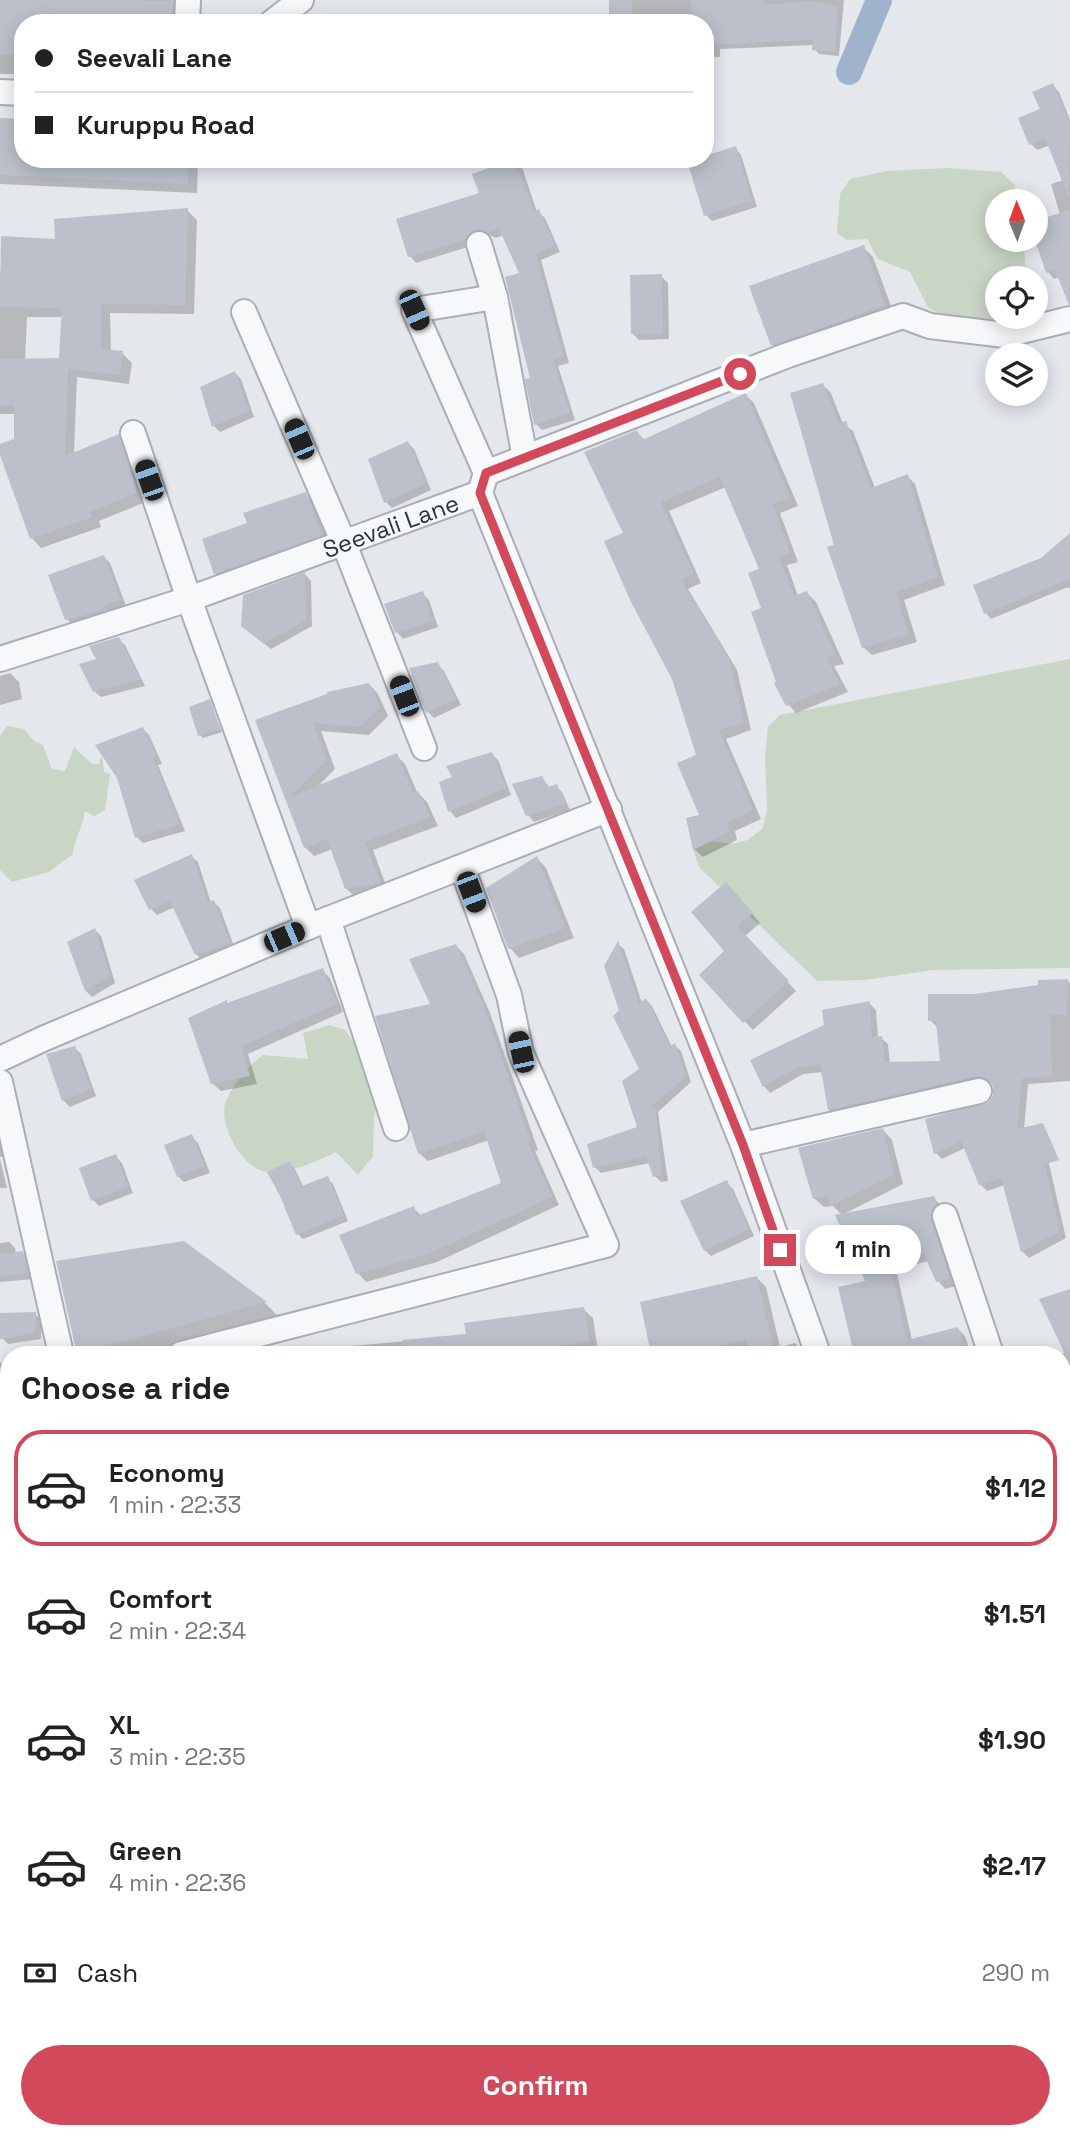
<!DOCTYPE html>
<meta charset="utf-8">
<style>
:root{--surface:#fff;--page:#f2f2f2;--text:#222;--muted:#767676;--line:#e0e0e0;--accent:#d1495b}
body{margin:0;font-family:"Space Grotesk",sans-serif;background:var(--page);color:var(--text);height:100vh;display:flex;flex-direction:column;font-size:26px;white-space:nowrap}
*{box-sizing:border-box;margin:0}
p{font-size:23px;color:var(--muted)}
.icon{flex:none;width:38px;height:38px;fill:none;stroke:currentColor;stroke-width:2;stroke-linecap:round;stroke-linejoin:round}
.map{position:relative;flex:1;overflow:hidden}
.panel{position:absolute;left:0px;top:1346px;width:1071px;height:793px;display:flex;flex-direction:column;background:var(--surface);border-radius:28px 28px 0 0;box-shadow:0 4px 18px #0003}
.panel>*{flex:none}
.top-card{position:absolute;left:14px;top:14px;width:700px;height:154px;border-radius:28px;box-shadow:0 4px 18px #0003;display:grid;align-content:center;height:154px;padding:0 21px;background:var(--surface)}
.needle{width:46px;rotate:359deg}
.fabs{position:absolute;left:985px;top:189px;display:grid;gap:14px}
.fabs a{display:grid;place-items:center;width:63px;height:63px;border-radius:50%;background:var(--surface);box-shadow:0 4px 18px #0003;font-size:35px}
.end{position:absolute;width:32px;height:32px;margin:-16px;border:9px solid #d1495b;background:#fff;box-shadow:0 0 0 4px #fff}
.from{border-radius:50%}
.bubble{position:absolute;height:49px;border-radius:24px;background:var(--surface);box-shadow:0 4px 18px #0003;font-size:23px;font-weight:800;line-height:49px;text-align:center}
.car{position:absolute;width:21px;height:42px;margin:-21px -10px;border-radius:9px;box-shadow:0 0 5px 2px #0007;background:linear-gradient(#222 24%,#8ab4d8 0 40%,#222 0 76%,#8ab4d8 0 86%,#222 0)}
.top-card b{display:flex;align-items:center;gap:24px;height:66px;font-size:26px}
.top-card b+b{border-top:2px solid var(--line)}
.top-card i{width:18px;height:18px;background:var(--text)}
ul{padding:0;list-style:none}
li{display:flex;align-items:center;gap:21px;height:116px;margin:0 14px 10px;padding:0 7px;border:4px solid transparent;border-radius:28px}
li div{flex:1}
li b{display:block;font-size:26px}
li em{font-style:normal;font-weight:800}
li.selected{border-color:var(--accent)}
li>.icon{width:63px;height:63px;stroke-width:1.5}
h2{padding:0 21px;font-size:32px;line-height:84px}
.pay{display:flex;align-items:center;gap:18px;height:77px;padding:0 21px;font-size:26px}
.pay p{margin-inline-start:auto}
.button{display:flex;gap:14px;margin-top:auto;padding:14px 21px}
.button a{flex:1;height:80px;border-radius:42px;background:var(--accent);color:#fff;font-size:28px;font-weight:800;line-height:80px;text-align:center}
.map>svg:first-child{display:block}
.green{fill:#c9d6c5}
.shadow{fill:#0003;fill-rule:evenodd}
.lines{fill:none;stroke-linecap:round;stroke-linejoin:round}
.canal{stroke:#9fb4cc;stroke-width:26}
.building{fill:#bbc0ca}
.minor-casing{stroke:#a9aeb7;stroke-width:28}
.minor{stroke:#f7f8fa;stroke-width:24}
.route{stroke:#d1495b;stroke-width:9}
.labels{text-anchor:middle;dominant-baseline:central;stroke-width:5;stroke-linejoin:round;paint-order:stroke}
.street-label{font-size:24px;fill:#2b3445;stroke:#f4f6f9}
</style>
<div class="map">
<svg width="1070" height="2137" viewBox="0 0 1070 2137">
<rect width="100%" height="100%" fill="#e4e7ec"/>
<path class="green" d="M948 168 1001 172 1014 184 1018 201H998V240H1023L1027 278H998V317H1021L1014 330 969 333 928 307 910 272 878 259 867 239 847 240 837 233 840 194 850 179 887 171Z
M1070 659V968L933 970 865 980 817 981 699 867 693 850 704 840 731 844 748 840 763 828 767 810 765 754 768 727 780 715Z
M7 726 24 729 34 741 43 745 52 769 65 771 74 747 92 764H99L102 755 104 772 110 774 105 810 94 816 85 811C83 827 74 839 73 854L49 872 12 882 0 870V736Z
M330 1025 345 1030 381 1080 374 1117 373 1156 358 1175 336 1152C316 1162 293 1172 269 1172 243 1171 217 1124 226 1101 234 1083 248 1066 263 1055L308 1059 303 1033Z
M717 2132 724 2137H414L432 2133Z"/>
<path class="shadow" d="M0 0H189L192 23H23V74H0Z
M610 0H844L839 56 819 54 814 49V45L720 49V57H705V23L692 16 636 18 637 23H611Z
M1052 85 1059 92 1070 120V301L1059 277 1054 279 1048 272 1044 234 1060 215 1051 184 1064 180 1050 145 1037 150 1031 144Z
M0 120 23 159H198L197 193 0 184Z
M735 148 741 155 757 207 712 221 706 215 689 162Z
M515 161 522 167 537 212 545 218 560 252 541 260 569 363 558 366 575 420 542 430 536 424 521 274 504 235 496 238 489 235 481 236 471 246 416 263 410 256 481 194 474 175Z
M187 210 197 220 194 314 110 313 111 352 122 353 132 363 129 384 77 377 74 454 118 436 128 446 146 502 99 521 101 527 41 548 32 538 0 450V446L15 441 16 414H0V278L3 238 57 241ZM27 317H63L60 360 25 361Z
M863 247 873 257 894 314 782 354 773 345Z
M661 276 668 283 669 339 639 340 633 334Z
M235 373 241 379 254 417 220 432 214 426Z
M823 385 831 393 843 424 853 431 875 488 907 476 915 484 945 585 904 600 917 642 872 655 863 647 836 546Z
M745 395 754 403 798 506 780 513 798 562 787 565 798 596 807 593 816 602 844 664 834 666 848 692 796 713 788 704 764 609 761 570 726 487 669 511 701 583 688 589 737 670 751 730 726 739 761 819 735 831 737 840 703 857 694 849 701 816 698 756 625 533 637 432 645 441Z
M408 443 414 449 431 490 392 508 386 502Z
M305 494 315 504 331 544 225 583 215 573 249 524Z
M1070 535V589L1068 587 991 619 986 613 1042 559Z
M104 557 110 563 126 606 73 626 67 619Z
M305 574 311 581 312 626 271 649 250 632Z
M422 593 429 600 438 627 403 639 397 632Z
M118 639 125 645 145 686 101 697 94 691 98 660Z
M437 664 444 671 461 705 434 718 428 712Z
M10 673 19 682 22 699 0 705V676Z
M369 684 378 694 388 716 369 735 321 731 335 769 316 788 396 755 405 764 417 792 427 802 438 826 373 850 388 891 355 897 346 888 333 849 314 856 305 847 258 721Z
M209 701 222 732 203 738 200 735Z
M143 729 149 735 162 764 158 765 185 831 143 843 137 837 119 777Z
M492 754 498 760 511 795 456 818 450 811 442 783 455 778Z
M542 778 550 788 556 786 562 792 570 810 534 822 528 815Z
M191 856 198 862 211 903 214 902 220 908 235 949 203 961 196 954 175 907 157 915 150 908Z
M537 858 546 868 574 938 519 958 510 948Z
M735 893 760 923 745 936 796 991 753 1030 701 975 727 951Z
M95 930 101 936 115 983 92 997 86 991 69 943Z
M618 944 624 949 642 1003 646 1000 652 1006 672 1047 674 1045 681 1051 691 1082 658 1112 668 1181 661 1182 655 1176 650 1163 601 1173 595 1167 639 1129 641 1070 621 1011Z
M456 946 464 954 490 1013 538 1150 535 1151 559 1205 437 1262 366 1282 358 1273 413 1208 422 1216 503 1184 489 1140 428 1161 419 1153 433 1005Z
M322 970 330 978 343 1012 248 1054 257 1084 221 1091 212 1083 228 1004Z
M1068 981 1070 984V1081L1028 1084 1024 1129 1042 1133 1066 1238 1029 1258 1022 1251 1005 1185 987 1191 980 1184 965 1148 942 1159 936 1153 990 1104 995 1095V1087L991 1083 983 1082 836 1116 829 1110 823 1072 803 1074 770 1093 764 1086 869 1003 876 1010 878 1038H881L888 1044 890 1064 942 1063 937 1027 930 1020 975 995Z
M75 1048 81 1054 96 1096 70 1107 63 1100Z
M883 1130 892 1140 903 1184 842 1215 833 1206 824 1207 814 1198Z
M0 1131 6 1156 0 1157Z
M192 1137 198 1143 210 1173 184 1182 178 1176Z
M115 1156 122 1163 133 1193 99 1206 93 1200Z
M0 1159 7 1188H0Z
M290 1163 295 1169 304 1188 327 1178 333 1184 348 1221 303 1239 298 1234Z
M726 1182 733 1189 754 1236 711 1256 705 1250Z
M934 1198 941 1206 956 1286 945 1289 938 1281 929 1261 896 1269 912 1340 958 1329 965 1336 971 1354H856L840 1288 867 1282Z
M9 1242 15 1248 16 1253 22 1252 28 1259 33 1279 0 1282V1243Z
M183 1243 266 1304 278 1316 140 1354H79L58 1262Z
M757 1278 766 1287 780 1347 795 1343 805 1354H752L750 1349 728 1354H653L642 1304Z
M1070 1292V1392L1062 1372V1354H1058L1066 1353Z
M583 1309 593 1318 598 1351 573 1354H303V1350L468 1336Z
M35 1314 42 1320 41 1339 8 1344 2 1338Z
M9 1362V1547L0 1548V1363Z
M1070 1393V1407L1066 1395Z
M1070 1430V1461L1062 1463V1432Z
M0 1596H9V1739H5L0 1735V1696H8L6 1645 0 1646Z
M0 1782H9V1872H0Z
M9 1915V2012L0 2013V1916Z
M1062 1939 1070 1947V2062L1062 2061Z
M0 2057H9V2130H107L108 2137H0Z
M434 2130H676V2131L440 2136Z"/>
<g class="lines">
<path class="canal" d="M849 72 879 0"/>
</g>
<path class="building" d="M0 0 173 1 172 23H23V55L0 54Z
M609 0H632L633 23H609Z
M691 0H764V5L812 1 838 7 835 52 812 50 813 40 705 45V23H690Z
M1053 83 1070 123 1069 198 1045 138 1029 145 1018 118 1040 109 1032 92Z
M0 118 23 119V159H189L188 184 0 175Z
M736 146 752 201 704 216 687 161 705 159V156Z
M514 159 534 211 539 209 555 245 536 254 564 357 553 360 570 413 534 425 525 379 530 378 505 277 519 273 499 229 488 232 482 229 474 230 465 240 408 257 396 219 479 193 472 174Z
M188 208 185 305 101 304 102 349 123 351 120 375 68 369 65 456 119 434 137 493 90 512 92 517 30 539 0 455V444L14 439V405H0V359L59 358 62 308 0 307 1 236 55 239 54 219Z
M1070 210V305H1069L1055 270 1046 273 1035 240 1036 235 1042 233 1038 220Z
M864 245 885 305 771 346 749 286Z
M662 274 663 334H631L630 275Z
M235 371 249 411 212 427 200 387Z
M823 383 839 423 846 421 871 488 908 474 938 577 896 592 909 634 862 648 827 547 834 545 790 393Z
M746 393 790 498 773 504 790 553 779 557 794 596 807 591 836 655 827 658 840 684 786 706 774 683 776 682 751 612 761 608 748 573 759 569 720 477 661 502 694 574 681 580 729 659 744 722 719 730 753 810 728 822 729 832 693 850 686 818 699 815 677 763 696 755 672 679 631 602 604 541 623 533 584 452 637 430 642 440Z
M408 441 426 483 384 503 368 459Z
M306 492 322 535 214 574 202 539 247 523 243 513Z
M1070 533V579L984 614 973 585 1041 558Z
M104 555 121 600 103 606 105 610 65 620 48 575Z
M305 572 306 620 264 644 241 626 243 595Z
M423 591 433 621 395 633 384 604Z
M119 637 141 679 93 692 79 664 96 659 89 646Z
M438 662 456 699 426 713 409 668Z
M369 683 380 707 360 727 313 723 327 760 290 797 397 753 413 793 418 791 430 817 365 842 381 883 345 889 327 839 304 848 255 720 327 694V692Z
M210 699 220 729 198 736 189 707Z
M143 727 157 757 153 758 180 824 135 838 117 778 95 745Z
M492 752 506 788 448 812 439 782 452 777 446 766Z
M542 776 548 787 557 784 565 804 526 816 512 784Z
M192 854 208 902 214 900 230 943 195 955 170 901 149 910 134 880Z
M537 856 565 928 508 949 486 888Z
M726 882 753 913 737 926 789 981 743 1023 699 975 724 951 691 912Z
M95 928 110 976 85 991 67 942Z
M618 941 639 1004 646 998 670 1046 675 1043 686 1076 650 1108 655 1106 662 1175 653 1177 646 1156 593 1168 587 1144 637 1127 622 1081 639 1069 613 1016 619 1010 604 966Z
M456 944 483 1004 531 1142 528 1143 552 1197 428 1254 356 1274 339 1235 414 1206 417 1216 501 1183 484 1131 418 1154 375 1016 430 1004 409 959Z
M323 968 337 1004 241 1046 250 1076 211 1084 188 1018 227 1000V1003Z
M1068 979 1067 1015H1050L1052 1076 1022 1078 1017 1129 1043 1123 1059 1160 1045 1164 1060 1231 1021 1252 1001 1178 979 1185 961 1141 934 1154 925 1119 989 1102 993 1095V1087L989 1080 983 1077 976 1076 828 1110 820 1065 796 1068 763 1087 750 1060 824 1025 822 1010 870 1001 872 1037 882 1036 885 1062 940 1061 936 1021H928V994H975L1038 985V980Z
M75 1046 91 1090 62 1101 46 1054Z
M883 1128 894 1174 831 1206 826 1196 813 1199 798 1148Z
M192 1134 205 1166 177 1177 164 1145Z
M116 1154 128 1187 91 1201 79 1168Z
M290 1161 302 1186 328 1176 344 1215 296 1235 280 1196 267 1172Z
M727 1180 749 1229 704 1251 680 1201Z
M934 1196 937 1204 931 1212V1220L950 1279 936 1282 924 1254 890 1262 907 1340 958 1327 967 1354H854L838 1287 865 1281 835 1215Z
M184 1241 267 1302 77 1354 56 1261Z
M23 1251 28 1273 0 1276V1254Z
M757 1276 775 1354H750L746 1340 681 1354H651L640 1302Z
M1070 1289V1365L1039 1299Z
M584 1307 590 1342 503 1354H403L402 1340 466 1334 464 1323Z
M36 1312 35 1333 0 1339V1313Z"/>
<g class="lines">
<g class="minor-casing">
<g id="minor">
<path d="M187 23 188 0"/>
<path d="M271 23 301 0"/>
<path d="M0 92 23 93"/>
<path d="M479 244 495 297 525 458"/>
<path d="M244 312 343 541 424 748"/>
<path d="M133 433 189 599 308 927"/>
<path d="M486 473 414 310 495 297"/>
<path d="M480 493 743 1145 818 1354"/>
<path id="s1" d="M0 659 189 599 480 493 486 473 788 355 903 316 930 326 1005 335 1070 319"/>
<path d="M328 919 396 1128"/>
<path d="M0 1059 45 1038 308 927 609 809"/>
<path d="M0 1082 61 1354"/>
<path d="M743 1145 979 1091"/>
<path d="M945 1216 991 1354"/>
<path d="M181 1354 606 1245 521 1053 509 995 462 867"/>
<path d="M1062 1538 1070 1536"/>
<path d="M1062 1739 1070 1738"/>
<path d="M176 2130 177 2137"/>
<path d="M928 2130 930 2137"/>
</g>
</g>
<use href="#minor" class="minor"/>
</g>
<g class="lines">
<path class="route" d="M740 374 486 473 480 493 743 1145 780 1250"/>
</g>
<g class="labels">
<g class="street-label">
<text stroke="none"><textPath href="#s1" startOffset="413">Seevali Lane</textPath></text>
</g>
</g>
</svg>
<div class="fabs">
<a><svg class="needle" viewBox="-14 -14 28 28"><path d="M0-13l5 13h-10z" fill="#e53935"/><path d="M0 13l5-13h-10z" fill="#767676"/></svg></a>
<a><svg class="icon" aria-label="locate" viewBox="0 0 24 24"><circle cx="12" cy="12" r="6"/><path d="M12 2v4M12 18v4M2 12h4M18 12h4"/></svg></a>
<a><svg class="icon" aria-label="layers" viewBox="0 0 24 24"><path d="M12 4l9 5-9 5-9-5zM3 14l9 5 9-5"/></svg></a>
</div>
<i class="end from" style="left:740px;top:374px"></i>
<i class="end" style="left:780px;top:1250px"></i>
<div class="bubble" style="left:805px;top:1225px;width:116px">1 min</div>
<i class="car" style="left:414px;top:310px;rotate:156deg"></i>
<i class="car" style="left:299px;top:439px;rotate:337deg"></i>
<i class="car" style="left:149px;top:480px;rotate:341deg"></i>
<i class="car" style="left:404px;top:696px;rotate:339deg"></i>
<i class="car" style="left:471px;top:892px;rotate:159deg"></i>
<i class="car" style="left:284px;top:937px;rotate:67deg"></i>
<i class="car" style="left:521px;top:1052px;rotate:348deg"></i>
<div class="top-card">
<b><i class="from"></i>Seevali Lane</b>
<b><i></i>Kuruppu Road</b>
</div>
<section class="panel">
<h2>Choose a ride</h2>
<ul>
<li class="selected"><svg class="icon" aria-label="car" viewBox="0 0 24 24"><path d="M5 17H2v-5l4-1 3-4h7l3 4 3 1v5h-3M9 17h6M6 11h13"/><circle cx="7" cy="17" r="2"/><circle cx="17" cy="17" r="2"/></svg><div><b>Economy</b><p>1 min · 22:33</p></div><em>$1.12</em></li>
<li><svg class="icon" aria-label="car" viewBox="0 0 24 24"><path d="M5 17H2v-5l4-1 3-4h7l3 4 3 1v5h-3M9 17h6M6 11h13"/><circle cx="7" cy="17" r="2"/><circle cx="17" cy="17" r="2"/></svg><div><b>Comfort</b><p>2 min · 22:34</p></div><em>$1.51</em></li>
<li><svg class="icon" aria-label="car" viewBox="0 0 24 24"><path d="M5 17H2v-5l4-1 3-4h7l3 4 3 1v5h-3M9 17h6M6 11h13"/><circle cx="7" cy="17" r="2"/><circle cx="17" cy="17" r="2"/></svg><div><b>XL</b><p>3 min · 22:35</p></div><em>$1.90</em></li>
<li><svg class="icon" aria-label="car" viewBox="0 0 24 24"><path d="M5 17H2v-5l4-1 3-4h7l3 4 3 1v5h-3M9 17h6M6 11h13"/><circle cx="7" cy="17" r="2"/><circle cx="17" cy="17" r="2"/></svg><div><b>Green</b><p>4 min · 22:36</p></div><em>$2.17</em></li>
</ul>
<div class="pay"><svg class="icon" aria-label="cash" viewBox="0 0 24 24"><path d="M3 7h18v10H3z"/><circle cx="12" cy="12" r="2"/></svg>Cash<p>290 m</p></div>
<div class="button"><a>Confirm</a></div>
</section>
</div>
